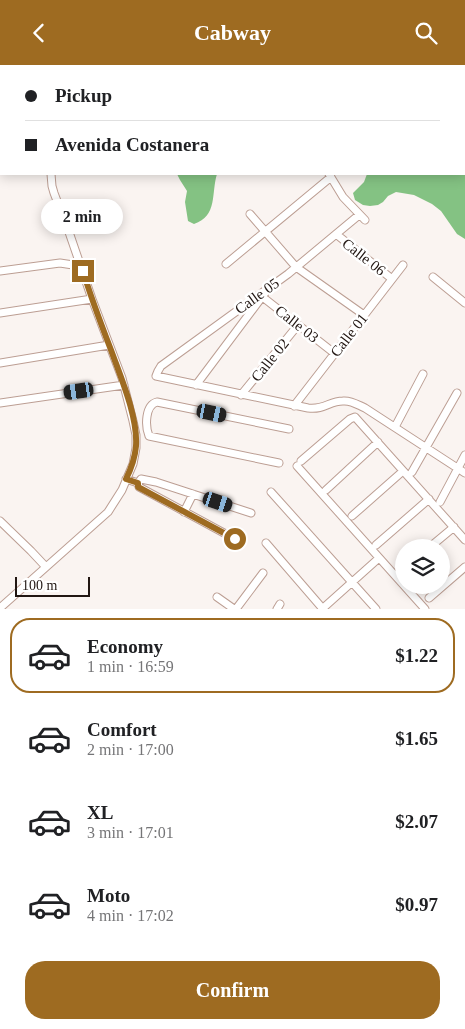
<!DOCTYPE html>
<meta charset="utf-8">
<style>
:root{--surface:#fff;--page:#f6f6f6;--text:#202124;--muted:#757577;--line:#e0e0e0;--accent:#9e6b21}
body{margin:0;font-family:"Times New Roman",serif;background:var(--page);color:var(--text);height:100vh;display:flex;flex-direction:column;font-size:19px;white-space:nowrap}
*{box-sizing:border-box;margin:0}
p{font-size:16px;color:var(--muted)}
.icon{flex:none;width:28px;height:28px;fill:none;stroke:currentColor;stroke-width:2;stroke-linecap:round;stroke-linejoin:round}
.map{position:relative;height:544px;overflow:hidden}
.side{display:flex;flex-direction:column;background:var(--surface);flex:1}
.side>*{flex:none}
.top-card{position:absolute;left:0px;top:0px;width:465px;height:110px;box-shadow:0 2px 12px #0003;display:grid;align-content:center;height:110px;padding:0 25px;background:var(--surface)}
.fabs{position:absolute;left:395px;top:474px;display:grid;gap:10px}
.fabs a{display:grid;place-items:center;width:55px;height:55px;border-radius:50%;background:var(--surface);box-shadow:0 2px 12px #0003;font-size:25px}
.scale{position:absolute;left:15px;bottom:12px;width:75px;box-sizing:border-box;padding-left:5px;border:2px solid #211612;border-top:0;font-size:14px;line-height:18px;white-space:nowrap;color:#211612;-webkit-text-stroke:4px #fff;paint-order:stroke}
.end{position:absolute;width:22px;height:22px;margin:-11px;border:6px solid #9e6b21;background:#fff;box-shadow:0 0 0 2px #fff}
.from{border-radius:50%}
.bubble{position:absolute;height:35px;border-radius:18px;background:var(--surface);box-shadow:0 2px 12px #0003;font-size:16px;font-weight:800;line-height:35px;text-align:center}
.car{position:absolute;width:15px;height:30px;margin:-15px -8px;border-radius:6px;box-shadow:0 0 4px 1px #0007;background:linear-gradient(#222 24%,#8ab4d8 0 40%,#222 0 76%,#8ab4d8 0 86%,#222 0)}
.top-card b{display:flex;align-items:center;gap:18px;height:48px;font-size:19px}
.top-card b+b{border-top:1px solid var(--line)}
.top-card i{width:12px;height:12px;background:var(--text)}
ul{padding:9px 0 0;list-style:none}
li{display:flex;align-items:center;gap:15px;height:75px;margin:0 10px 8px;padding:0 15px;border:2px solid transparent;border-radius:20px}
li div{flex:1}
li b{display:block;font-size:19px}
li em{font-style:normal;font-weight:800}
li.active{border-color:var(--accent)}
li>.icon{width:45px;height:45px;stroke-width:1.5}
.action{display:flex;gap:10px;margin-top:auto;padding:10px 25px}
.action a{flex:1;height:58px;border-radius:20px;background:var(--accent);color:#fff;font-size:20px;font-weight:800;line-height:58px;text-align:center}
header{display:flex;justify-content:space-between;align-items:center;height:65px;padding:0 25px;background:var(--accent);color:#fff;font-size:22px;font-weight:800}
.map>svg:first-child{display:block}
.forest{fill:#84c283}
.lines{fill:none;stroke-linecap:round;stroke-linejoin:round}
.minor-casing{stroke:#bc9e93;stroke-width:9}
.minor{stroke:#fff;stroke-width:7}
.route{stroke:#9e6b21;stroke-width:6}
.labels{text-anchor:middle;dominant-baseline:central;stroke-width:5;stroke-linejoin:round;paint-order:stroke}
.street-label{font-size:15px;fill:#211612;stroke:#fff}
</style>
<header><svg class="icon" aria-label="back" viewBox="0 0 24 24"><path d="M15 5l-7 7 7 7"/></svg>Cabway<svg class="icon" aria-label="search" viewBox="0 0 24 24"><circle cx="10" cy="10" r="6"/><path d="M15 15l6 6"/></svg></header>
<div class="map">
<svg width="465" height="544" viewBox="0 0 465 544">
<rect width="100%" height="100%" fill="#faf4f1"/>
<path class="forest" d="M0 0H53L54 1H1V57H0Z
M464 73H465V174L457 169 441 146 432 139 414 130 396 127 388 131 383 137 378 140 370 141 363 140 355 135 353 128 364 117 367 109H464Z
M177 109H217C211 128 218 151 194 159L188 156 185 137 187 126 180 115Z"/>
<g class="lines">
<g class="minor-casing">
<path id="minor" d="M91 1V0
M329 109 343 132 365 155
M250 149 296 202 364 250
M359 150 288 209 161 301 158 306 156 311 308 343C325 345 329 336 343 336 351 335 358 340 365 343L465 408
M336 169 392 214
M226 199 331 112
M0 206 60 198 73 200 83 206
M433 212 465 238
M260 230 334 288
M0 248 92 234
M0 298 109 280
M196 320 265 228
M241 330 298 260
M0 338 124 320
M294 341 403 200
M395 362 423 309
M301 396 350 354 355 352 465 475
M279 398 149 371C145 361 145 340 157 337L289 364
M297 401 425 544
M412 407 457 328
M126 414 138 418 139 422 235 474
M138 418 141 414 156 417 251 448
M326 425 378 377
M271 427 376 544
M440 437 465 390
M184 447 193 429
M352 451 403 406
M0 456 31 486 46 502
M266 478 323 544
M376 480 429 434
M430 482 454 462
M402 507 404 506
M217 532 234 544
M429 533 465 502
M0 543 108 447 122 425 133 399 136 383V370L133 356 122 313 92 234 70 170 54 128 52 121 51 109
M236 544 263 508
M277 544 280 539
M322 544 379 493"/>
</g>
<use href="#minor" class="minor"/>
</g>
<g class="lines">
<path class="route" d="M83 206C91 233 101 259 111 285 121 313 138 352 136 381 135 393 131 404 126 414L138 418V422L235 474"/>
</g>
<g class="labels">
<g class="street-label">
<text transform="translate(364 192) rotate(38)">Calle 06</text>
<text transform="translate(257 231) rotate(-36)">Calle 05</text>
<text transform="translate(297 259) rotate(38)">Calle 03</text>
<text transform="translate(349 270) rotate(-52)">Calle 01</text>
<text transform="translate(270 295) rotate(-51)">Calle 02</text>
</g>
</g>
</svg>
<div class="fabs">
<a><svg class="icon" aria-label="layers" viewBox="0 0 24 24"><path d="M12 4l9 5-9 5-9-5zM3 14l9 5 9-5"/></svg></a>
</div>
<div class="scale">100 m</div>
<i class="end from" style="left:235px;top:474px"></i>
<i class="end" style="left:83px;top:206px"></i>
<div class="bubble" style="left:41px;top:134px;width:82px">2 min</div>
<i class="car" style="left:79px;top:326px;rotate:262deg"></i>
<i class="car" style="left:212px;top:348px;rotate:102deg"></i>
<i class="car" style="left:218px;top:437px;rotate:108deg"></i>
<div class="top-card">
<b><i class="from"></i>Pickup</b>
<b><i></i>Avenida Costanera</b>
</div>
</div>
<section class="side">
<ul>
<li class="active"><svg class="icon" aria-label="car" viewBox="0 0 24 24"><path d="M5 17H2v-5l4-1 3-4h7l3 4 3 1v5h-3M9 17h6M6 11h13"/><circle cx="7" cy="17" r="2"/><circle cx="17" cy="17" r="2"/></svg><div><b>Economy</b><p>1 min · 16:59</p></div><em>$1.22</em></li>
<li><svg class="icon" aria-label="car" viewBox="0 0 24 24"><path d="M5 17H2v-5l4-1 3-4h7l3 4 3 1v5h-3M9 17h6M6 11h13"/><circle cx="7" cy="17" r="2"/><circle cx="17" cy="17" r="2"/></svg><div><b>Comfort</b><p>2 min · 17:00</p></div><em>$1.65</em></li>
<li><svg class="icon" aria-label="car" viewBox="0 0 24 24"><path d="M5 17H2v-5l4-1 3-4h7l3 4 3 1v5h-3M9 17h6M6 11h13"/><circle cx="7" cy="17" r="2"/><circle cx="17" cy="17" r="2"/></svg><div><b>XL</b><p>3 min · 17:01</p></div><em>$2.07</em></li>
<li><svg class="icon" aria-label="car" viewBox="0 0 24 24"><path d="M5 17H2v-5l4-1 3-4h7l3 4 3 1v5h-3M9 17h6M6 11h13"/><circle cx="7" cy="17" r="2"/><circle cx="17" cy="17" r="2"/></svg><div><b>Moto</b><p>4 min · 17:02</p></div><em>$0.97</em></li>
</ul>
<div class="action"><a>Confirm</a></div>
</section>
